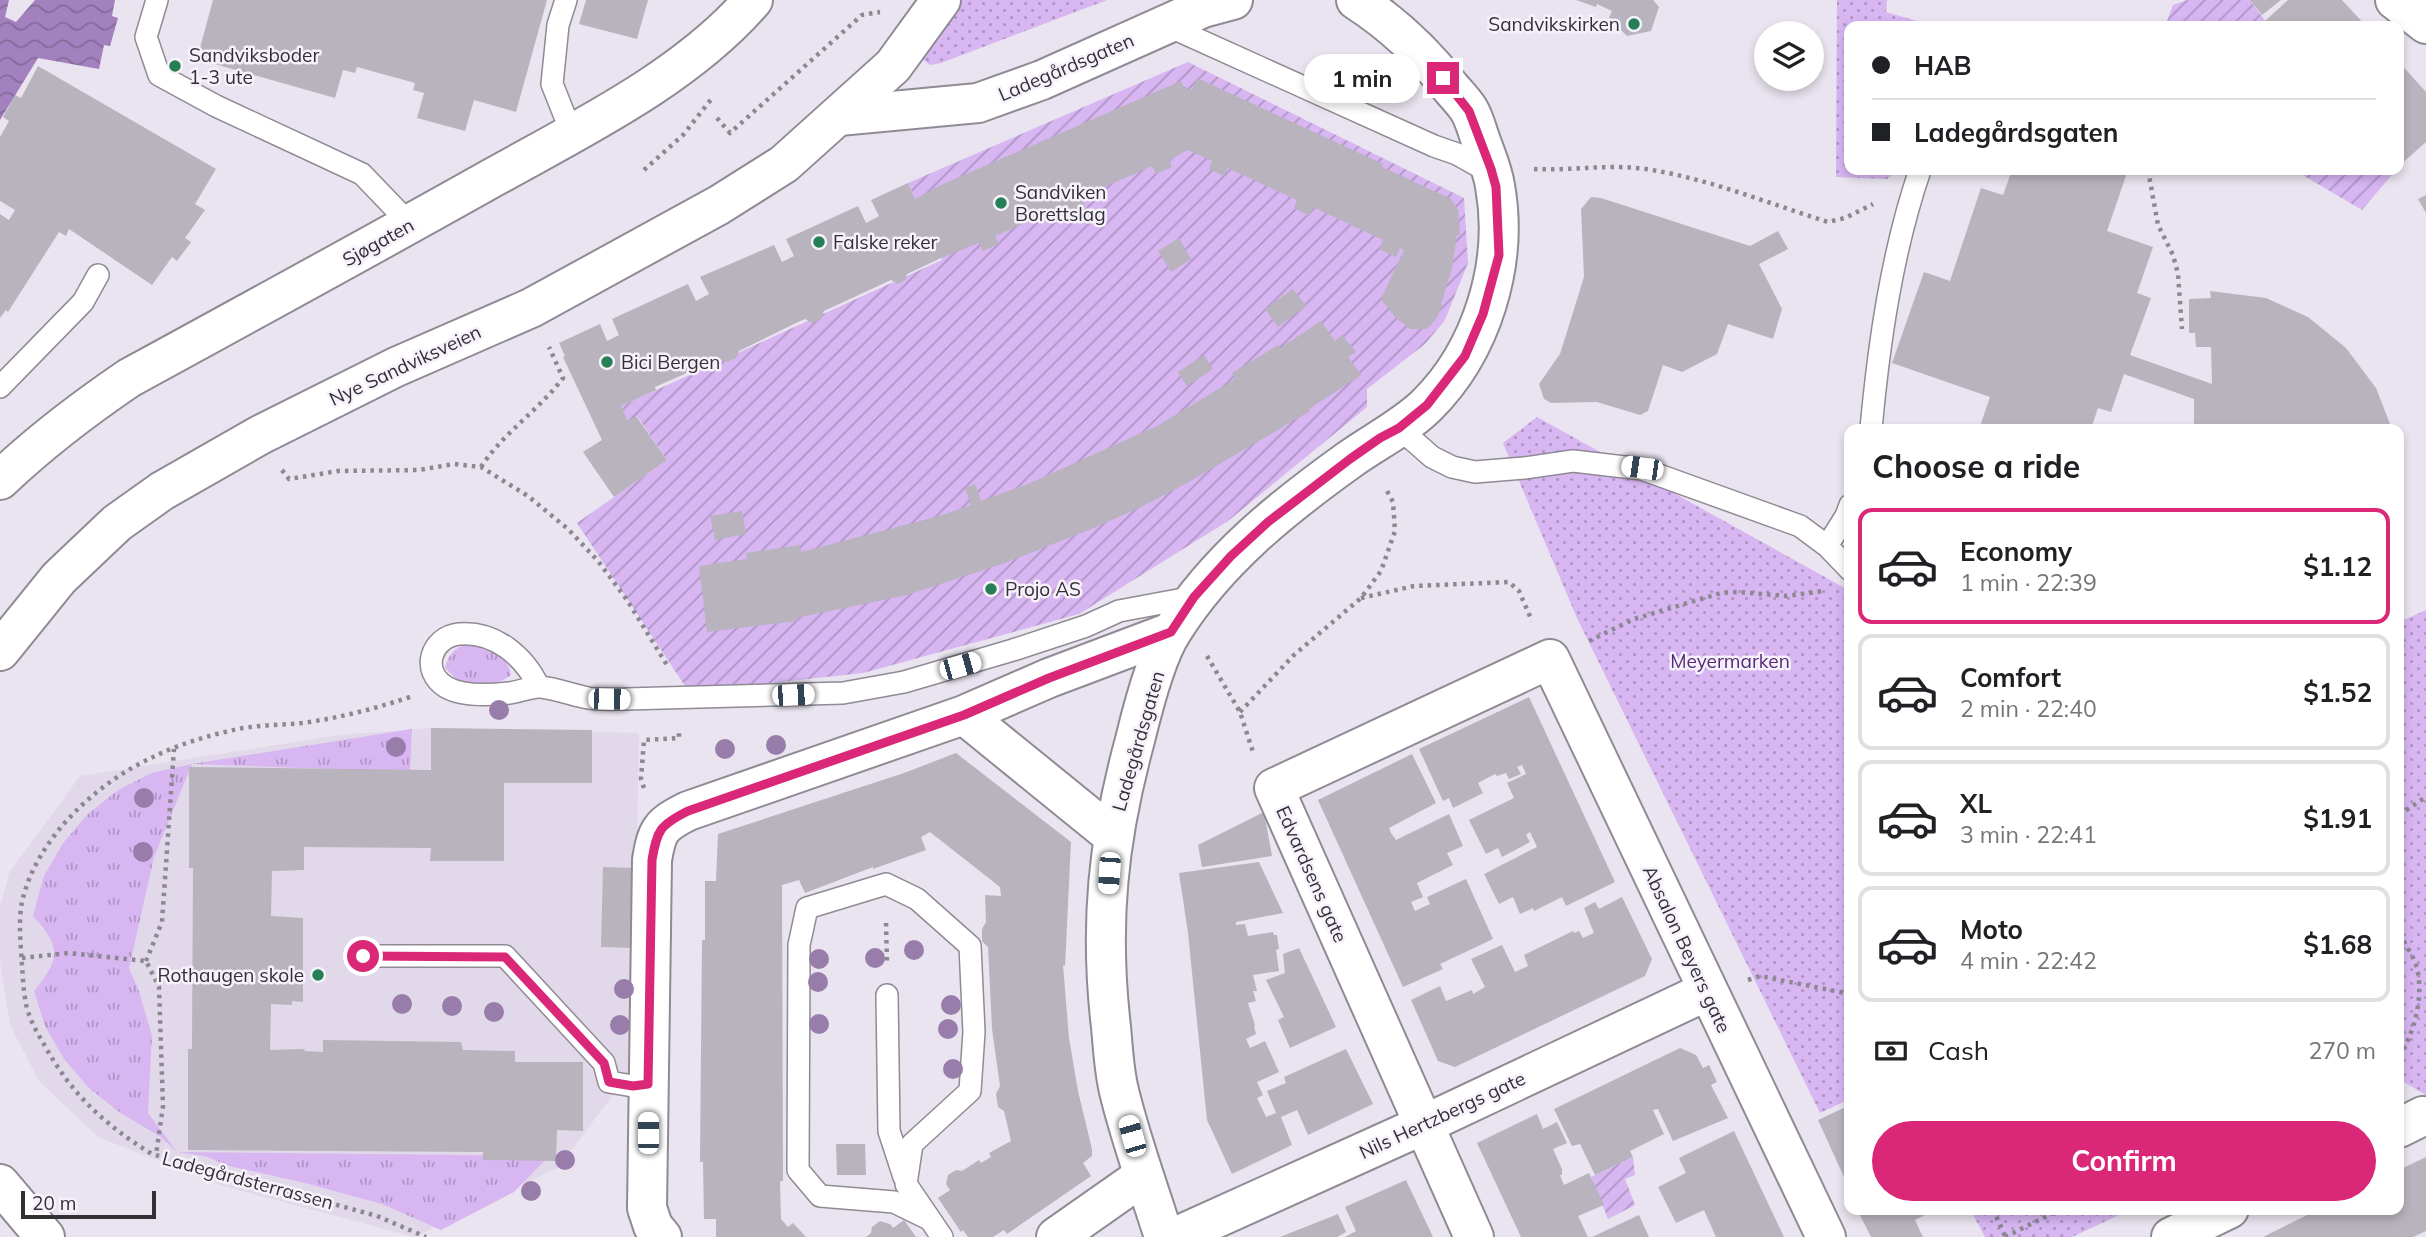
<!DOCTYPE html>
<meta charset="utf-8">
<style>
:root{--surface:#fff;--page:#f2f2f2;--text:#202124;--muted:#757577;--line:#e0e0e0;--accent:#db2777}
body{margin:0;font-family:Mulish,sans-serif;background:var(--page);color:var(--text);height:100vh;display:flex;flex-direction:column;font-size:26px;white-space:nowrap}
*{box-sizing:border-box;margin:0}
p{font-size:23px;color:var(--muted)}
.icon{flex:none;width:38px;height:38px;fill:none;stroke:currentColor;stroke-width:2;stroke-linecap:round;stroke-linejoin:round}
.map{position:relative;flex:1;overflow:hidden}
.side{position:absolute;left:1844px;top:424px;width:560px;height:791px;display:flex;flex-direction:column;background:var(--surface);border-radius:14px;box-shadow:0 4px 10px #0003}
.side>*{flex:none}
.hud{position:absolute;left:1844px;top:21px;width:560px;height:154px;border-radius:14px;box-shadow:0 4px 10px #0003;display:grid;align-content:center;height:154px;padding:0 28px;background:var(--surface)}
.buttons{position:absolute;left:1754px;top:21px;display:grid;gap:14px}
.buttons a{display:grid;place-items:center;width:70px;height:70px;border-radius:50%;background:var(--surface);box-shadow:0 4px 10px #0003;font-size:35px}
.scale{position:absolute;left:21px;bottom:18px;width:135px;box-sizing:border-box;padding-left:7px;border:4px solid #323034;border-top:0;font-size:19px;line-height:24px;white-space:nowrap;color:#323034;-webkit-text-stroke:5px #f7f1fc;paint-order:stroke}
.end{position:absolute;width:32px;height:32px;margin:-16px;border:9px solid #db2777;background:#fff;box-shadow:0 0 0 4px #fff}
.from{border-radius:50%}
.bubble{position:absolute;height:49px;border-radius:24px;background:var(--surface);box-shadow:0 4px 10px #0003;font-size:23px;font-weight:700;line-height:49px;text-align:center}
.car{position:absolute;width:21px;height:42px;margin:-21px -10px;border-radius:9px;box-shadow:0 0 5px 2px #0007;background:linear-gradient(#fff 24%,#345 0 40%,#fff 0 76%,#345 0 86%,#fff 0)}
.hud b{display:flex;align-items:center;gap:24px;height:66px;font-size:26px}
.hud b+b{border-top:2px solid var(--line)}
.hud i{width:18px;height:18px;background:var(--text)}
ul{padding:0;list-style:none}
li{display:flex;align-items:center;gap:21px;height:116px;margin:0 14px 10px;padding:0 14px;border:4px solid var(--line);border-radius:14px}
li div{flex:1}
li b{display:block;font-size:26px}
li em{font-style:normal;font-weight:700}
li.current{border-color:var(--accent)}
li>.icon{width:63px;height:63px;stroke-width:1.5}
h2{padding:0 28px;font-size:32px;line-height:84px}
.pay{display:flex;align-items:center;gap:18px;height:77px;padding:0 28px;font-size:26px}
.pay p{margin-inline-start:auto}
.button{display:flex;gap:14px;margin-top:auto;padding:14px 28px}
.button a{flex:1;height:80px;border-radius:42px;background:var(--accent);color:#fff;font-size:28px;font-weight:700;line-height:80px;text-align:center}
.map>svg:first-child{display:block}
.built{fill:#e1d8e9}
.grass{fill:url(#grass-tufts)}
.park{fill:url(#park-dots)}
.garden{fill:url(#garden-furrows)}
.water{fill:url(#water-waves)}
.building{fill:#b8b3bd}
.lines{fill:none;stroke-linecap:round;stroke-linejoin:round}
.service-casing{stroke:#8f8a94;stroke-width:24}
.minor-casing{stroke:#8f8a94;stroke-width:42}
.tertiary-casing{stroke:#8f8a94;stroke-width:42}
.secondary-casing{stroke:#8f8a94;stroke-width:42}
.primary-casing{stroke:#8f8a94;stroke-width:42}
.path{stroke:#8b888f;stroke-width:4.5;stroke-dasharray:3.5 5;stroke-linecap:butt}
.service{stroke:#fff;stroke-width:21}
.minor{stroke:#fff;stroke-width:38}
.tertiary{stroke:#fff;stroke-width:38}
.secondary{stroke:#fff;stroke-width:38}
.primary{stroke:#fff;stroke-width:38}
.tree{fill:#987dab}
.route{stroke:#db2777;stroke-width:9}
.poi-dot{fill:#258056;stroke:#f7f1fc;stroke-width:2.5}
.labels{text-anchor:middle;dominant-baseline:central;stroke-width:5;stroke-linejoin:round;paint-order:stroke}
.poi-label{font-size:19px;fill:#323034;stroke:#f7f1fc;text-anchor:start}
.street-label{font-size:19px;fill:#323034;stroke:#f7f1fc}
.park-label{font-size:19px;fill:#552973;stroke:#f7f1fc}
</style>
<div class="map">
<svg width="2426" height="1237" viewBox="0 0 2426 1237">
<defs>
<pattern id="grass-tufts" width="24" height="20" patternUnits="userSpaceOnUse" patternTransform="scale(1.75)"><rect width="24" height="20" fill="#d7b6f2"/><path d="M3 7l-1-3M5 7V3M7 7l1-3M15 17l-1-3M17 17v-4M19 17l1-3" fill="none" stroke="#af94c5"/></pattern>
<pattern id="park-dots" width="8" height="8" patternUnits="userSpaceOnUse" patternTransform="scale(1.75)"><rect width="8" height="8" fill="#d7b6f2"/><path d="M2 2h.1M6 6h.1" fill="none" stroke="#af94c5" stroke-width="1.8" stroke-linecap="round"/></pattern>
<pattern id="garden-furrows" width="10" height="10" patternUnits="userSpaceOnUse" patternTransform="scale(1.75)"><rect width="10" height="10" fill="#d7b6f2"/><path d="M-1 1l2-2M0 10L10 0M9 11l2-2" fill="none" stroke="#af94c5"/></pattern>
<pattern id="water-waves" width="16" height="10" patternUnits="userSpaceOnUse" patternTransform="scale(1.75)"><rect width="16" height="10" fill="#a381be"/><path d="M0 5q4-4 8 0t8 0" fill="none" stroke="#856a9b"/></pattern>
</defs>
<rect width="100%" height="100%" fill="#e9e4ef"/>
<path class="built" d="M431 728 639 733 633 1068 559 1167 415 1237 223 1186 98 1137 39 1081 10 1025 0 961V908L9 873 80 776 340 735Z"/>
<path class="grass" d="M471 642C488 648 508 654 511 675 498 686 473 689 458 680 453 677 449 671 445 668 449 653 456 647 471 642Z
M412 729 410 772 192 764 154 857 129 968 139 991 152 1036 148 1113 177 1152 549 1156 514 1192 441 1230 382 1204 305 1183 229 1166 205 1156 177 1152 161 1137 119 1112 89 1088 64 1059 45 1026 34 991C61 959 61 946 33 916L44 876 63 843 88 814 118 790 152 773 192 764Z"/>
<path class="park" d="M948 0H1107L941 63 930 65 921 58Z
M1837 0H1887L1886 12 1934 26H1850V170H1898L1887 179 1836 177Z
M1537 417 1850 591V1099L1820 1113 1577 618 1503 443Z
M2426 610V1095L2404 1082 2399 1084V622Z
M1970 1209H2132L2072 1237H1985Z"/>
<path class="garden" d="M2187 0H2250L2269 26H2169L2166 24 2173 5Z
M1188 62 1464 198 1468 263 1445 320 1425 344 1367 389V407L1228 521 1079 614 863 673 689 692 577 523 667 460 637 416 628 421 621 406 942 260 908 183Z
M2294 170H2396L2362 210Z
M1633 1157 1635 1175 1625 1179 1635 1205 1608 1219 1591 1177Z"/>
<path class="water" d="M0 0H9L5 17 16 22 35 0H115L112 16 118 18 110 46 104 45 99 69 38 58 0 120Z"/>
<path class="building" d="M213 0H547L516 112 474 100 465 131 417 118 424 93 413 90 415 83 357 67 355 73 343 70 335 98 197 59Z
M586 0H648L637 39 579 24Z
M1576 0H1653L1659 7 1651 31 1627 36 1609 18 1612 11 1597 4 1596 7Z
M2250 0H2281L2262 15Z
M2288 0H2342L2366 26H2269L2265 21Z
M2399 62 2426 92V142L2399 166Z
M38 66 216 169 195 204 205 210 185 238 191 242 177 261 172 257 152 285 69 229 66 236 59 232 8 312 6 310 0 318V214L9 220 15 210 0 201V137L9 121 3 117 15 95 21 98Z
M1197 78 1383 164 1382 167 1451 199 1458 210 1460 235H1457L1452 268 1441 304 1443 305 1435 321 1426 329H1410L1395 317 1381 299 1404 250 1400 248 1396 257 1379 249 1383 240 1313 207 1310 216 1294 208 1297 200 1228 168 1224 176 1209 169 1212 161 1188 150 1169 160 1172 167 1156 174 1152 166 1082 197 1085 206 1069 213 1065 205 995 236 999 244 983 251 979 243 941 258 907 274 905 280 898 284 891 280 824 311 821 319 812 323 805 319 798 322 739 351 736 358 727 362 719 359 655 387 656 390 621 406 628 421 636 416 667 460 614 497 583 452 602 440 563 357 565 356 559 343 600 324 607 341 619 335 612 319 688 284 696 301 709 294 700 277 774 245 782 262 794 256 786 239 858 206 866 223 879 216 871 200 908 183 915 199 943 184 1181 81 1183 86 1192 90Z
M2012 170H2128L2107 231 2153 247 2137 293 2151 298 2130 355 2212 384 2211 347H2196L2195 333H2189V299L2211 298 2210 291 2266 298 2308 317 2346 348 2376 388 2392 429H2194V399L2124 374 2111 412 2098 408 2091 429H1979L1990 397 1892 363 1924 272 1950 281 1981 188 2003 195Z
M2426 195V213L2418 199Z
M1591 197 1601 198 1750 246 1778 231 1788 249 1759 264 1782 309 1773 339 1728 324 1717 354 1682 372 1663 365 1648 411 1640 415 1597 402 1551 403 1544 399 1539 384 1560 354 1584 277 1581 209Z
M1179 238 1191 259 1171 272 1158 251Z
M1293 289 1306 306 1278 327 1265 309Z
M1321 321 1335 341 1342 335 1356 352 1348 357 1361 375 1309 409 1310 411 1187 483 1143 506 1096 527 1005 563 907 595 796 618 797 621 707 632 699 566 747 559 746 553 800 545 801 552 943 515 971 505 965 488 975 484 981 501 1028 484 1157 426 1235 379 1232 373 1278 345 1280 348Z
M1204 355 1213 369 1187 386 1178 372Z
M2399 487H2402V519H2399Z
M742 511 746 534 715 540 710 516Z
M1529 697 1615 882 1566 906 1562 897 1534 911 1533 908 1520 914 1513 897 1499 904 1484 874 1537 847 1530 832 1526 835 1530 842 1502 857 1498 848 1486 854 1469 820 1514 798 1507 783 1526 774 1522 765 1517 767 1521 774 1509 779 1506 773 1497 776 1495 774 1478 783 1483 793 1453 808 1449 798 1443 801 1419 749Z
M431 728 592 730V783H504V861H430L431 848 304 847V870L272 871 271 916 303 918V1002L292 1001V1005L271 1004 270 1050 305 1049 304 1051 323 1052V1040L461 1042 463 1050 515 1051V1062H583V1131L557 1130 556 1161 483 1160V1152L188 1150V1049H192L193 868H189V767L431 770Z
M956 753 1071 842 1065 966 1063 965 1069 1038 1078 1091 1092 1149V1156L1083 1163 1091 1176 1007 1234 1004 1230 993 1237H968L963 1230 961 1232 938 1198 950 1190 946 1184 948 1175 956 1170 962 1171 979 1160 981 1163 991 1157 989 1153 1011 1141 1004 1111 998 1107 996 1094 1000 1086 992 1029 988 947 982 941V929L986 922 985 895 1001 896 1000 887 930 832 921 837 926 850 873 869V867L805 893 799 880 782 885 783 1181H780L781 1219 788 1227 793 1223 806 1237H716V1219H704L703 1162H700L702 940H705V881H716L718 834 904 773Z
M1412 754 1436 803 1389 828 1391 833 1396 840 1449 814 1463 846 1447 853 1453 865 1417 883 1423 897 1411 902 1415 911 1430 904 1427 897 1466 879 1493 939 1440 964 1443 969 1403 987 1318 800Z
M1264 812 1272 856 1202 867 1198 845Z
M1259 862 1283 913 1236 922V925L1245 924 1248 936 1273 932 1274 935H1277L1279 949 1276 950 1279 971 1253 975 1257 991H1253L1256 1001 1248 1003 1255 1025 1254 1026 1256 1034 1246 1039 1250 1048 1265 1041 1279 1072 1257 1082 1263 1095 1257 1098 1266 1117 1276 1113 1267 1091 1286 1083 1284 1077 1346 1049 1373 1104 1308 1135 1297 1110 1281 1117 1292 1145 1232 1174 1207 1120 1188 933 1179 873Z
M603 867 636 868 633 948 601 947Z
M1622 897 1652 959 1645 976 1455 1067 1438 1061 1411 1000 1440 986 1446 1001 1472 990 1473 994 1485 987 1471 959 1502 945 1515 972 1528 966 1524 955 1573 931 1574 933 1579 931 1583 938 1594 933 1584 908 1595 902 1599 909Z
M1299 948 1336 1027 1290 1048 1278 1020 1284 1017 1266 980 1285 973 1283 954Z
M1680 1048 1696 1055 1703 1068 1709 1065 1717 1082 1711 1085 1728 1118 1673 1141 1658 1109 1653 1110 1664 1134 1630 1151 1633 1157 1595 1175 1580 1144 1572 1146 1554 1109Z
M1850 1105V1190L1818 1120Z
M1537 1114 1543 1129 1557 1122 1567 1143 1553 1149 1562 1169V1175H1560L1564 1185 1589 1173 1604 1205 1578 1216 1588 1237H1521L1477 1143Z
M1734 1131 1765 1197 1784 1237H1716L1704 1210 1676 1223 1658 1187 1686 1173 1679 1158Z
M836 1144H865L866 1175H837Z
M2426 1157V1231L2413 1237H2263L2319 1209H2399V1170Z
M1406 1180 1433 1237H1345L1356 1231 1345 1207Z
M1857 1209H1922L1925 1215 1915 1220 1923 1237H1871Z
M1338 1214 1346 1232 1337 1237H1280Z
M1639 1215 1649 1237H1592Z
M904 1220 916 1237H866L871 1233 872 1227 880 1221 890 1224 893 1228Z"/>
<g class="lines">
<g class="service-casing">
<path id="service" d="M157 0 146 37 159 75 216 106 362 174 410 224
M566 0 558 25 552 84 572 134
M1166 25 1434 146 1457 154 1482 168 1491 169
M0 387 83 302 98 275
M1399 428 1432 457 1452 467 1475 472 1524 468 1573 461 1642 469 1800 526 1827 546 1850 570
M1871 429C1879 342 1892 252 1920 170
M1827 546 1846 516 1850 505
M539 687C524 656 495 631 459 634 431 637 420 671 446 687 463 697 491 695 509 693 520 692 531 686 541 687 557 689 573 695 588 698 600 700 613 699 626 699L843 693 904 682 1013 650 1086 626 1119 611 1194 597
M363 956H505L604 1063 609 1082 633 1086 648 1084
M887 995 889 1131 904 1177
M929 1219 894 1202 820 1196 798 1170 799 945 807 908 886 884 917 899 970 946 974 1032 970 1091 912 1144 906 1184 942 1237"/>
</g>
<g class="minor-casing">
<path id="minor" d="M2395 0 2426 24
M964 715 1113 836
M2399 1128 2423 1116
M662 1237 653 1226 647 1208 652 860C657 830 660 825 688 811L964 715 1049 678 1171 632
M1056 1237 1143 1176
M1175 1237 1423 1125 1707 991
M1474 1237 1274 788 1550 659 1826 1237
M2171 1237 2229 1209"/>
</g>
<g class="tertiary-casing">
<path id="tertiary" d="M839 116 978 103 1042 80 1203 8 1233 0
M1164 1237C1149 1189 1131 1141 1119 1091 1114 1071 1113 1048 1111 1027 1099 924 1108 839 1135 740 1142 711 1157 654 1173 630 1217 560 1282 508 1349 460 1374 442 1403 428 1426 406 1482 351 1509 263 1495 186 1493 172 1487 158 1482 144 1478 134 1475 120 1469 110 1464 102 1457 95 1451 88 1424 53 1393 24 1356 0"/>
</g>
<g class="secondary-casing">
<path id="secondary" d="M0 651 59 578 117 523 162 491 260 435 396 367 531 308 719 205 784 164 893 66 941 0
M0 1184 45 1237"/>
</g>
<g class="primary-casing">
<path id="primary" d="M0 480C41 441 82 410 129 378 250 312 371 246 492 178 580 129 687 77 753 0"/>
</g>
<path class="path" d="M717 118 730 133 862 15 880 12
M1534 169C1573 171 1613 163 1652 170 1712 180 1770 204 1828 222L1845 218 1873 204
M644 170 683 135 713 97
M2148 170 2158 225 2173 255 2178 274 2182 329
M481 467C503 433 539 410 563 378L549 347
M282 470 289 479 338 471 419 470 454 464 481 467 528 496 568 529 598 561 627 600 667 665
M1361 598 1414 586 1509 582 1519 591 1532 621
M1589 641 1634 619 1721 593 1738 592 1787 596 1823 591
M1207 656 1240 712 1253 752
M2399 656 2403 644 2401 639
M410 697C374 709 339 718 302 723 281 725 259 725 238 729 210 735 179 744 153 757 96 783 36 839 22 902 18 922 21 946 22 966 23 976 23 987 25 998 27 1015 36 1031 45 1046 72 1095 105 1125 152 1154L377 1216 426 1237
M1240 712 1294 655 1361 598 1381 571 1395 531 1393 502 1385 487
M644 788 641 779 644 740 679 738V730
M2399 815 2426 797
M886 923 887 963
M2399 934C2405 944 2414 957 2417 968 2424 999 2414 1032 2399 1058
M22 958 68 953 146 961 159 987 163 1106 156 1155
M146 961 162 922 174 749
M1748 980 1760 976 1850 994
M1993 1209 2005 1236
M2005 1237 2061 1209"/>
<use href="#service" class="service"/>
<use href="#minor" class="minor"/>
<use href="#tertiary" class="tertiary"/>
<use href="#secondary" class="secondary"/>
<use href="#primary" class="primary"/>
</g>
<g class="tree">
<circle cx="499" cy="710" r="10"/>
<circle cx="776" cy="745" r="10"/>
<circle cx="396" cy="747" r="10"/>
<circle cx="725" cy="749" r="10"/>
<circle cx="144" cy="798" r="10"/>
<circle cx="143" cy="852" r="10"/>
<circle cx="914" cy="950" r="10"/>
<circle cx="875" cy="958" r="10"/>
<circle cx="819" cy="959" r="10"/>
<circle cx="818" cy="982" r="10"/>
<circle cx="624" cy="989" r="10"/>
<circle cx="402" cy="1004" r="10"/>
<circle cx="951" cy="1005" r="10"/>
<circle cx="452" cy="1006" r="10"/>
<circle cx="494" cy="1012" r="10"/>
<circle cx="819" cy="1024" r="10"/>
<circle cx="620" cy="1025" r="10"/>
<circle cx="948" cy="1029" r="10"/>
<circle cx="953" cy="1069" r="10"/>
<circle cx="565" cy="1160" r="10"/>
<circle cx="531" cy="1191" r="10"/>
</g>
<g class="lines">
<path class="route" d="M363 956 505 957 604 1063 609 1082 633 1086 648 1084 652 860C657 830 660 825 688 811L964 715 1049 678 1171 632 1194 597 1231 556 1268 522 1350 459 1380 438 1399 428 1427 405 1465 356 1483 314 1499 255 1496 187 1491 169 1469 111 1443 78"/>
</g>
<g class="poi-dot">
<circle cx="1634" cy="24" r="7"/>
<circle cx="175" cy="66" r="7"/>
<circle cx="1001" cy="203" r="7"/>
<circle cx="819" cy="242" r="7"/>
<circle cx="607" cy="362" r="7"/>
<circle cx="991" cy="589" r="7"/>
<circle cx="318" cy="975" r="7"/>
</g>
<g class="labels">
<g class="poi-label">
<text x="1620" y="24" text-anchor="end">Sandvikskirken</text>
<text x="189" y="55">Sandviksboder<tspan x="189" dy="22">1-3 ute</tspan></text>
<text x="1015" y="192">Sandviken<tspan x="1015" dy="22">Borettslag</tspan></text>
<text x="833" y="242">Falske reker</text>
<text x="621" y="362">Bici Bergen</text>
<text x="1005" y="589">Projo AS</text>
<text x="304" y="975" text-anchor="end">Rothaugen skole</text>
</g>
<g class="street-label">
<text transform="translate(1066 67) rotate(-23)">Ladegårdsgaten</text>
<text transform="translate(378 242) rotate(-29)">Sjøgaten</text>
<text transform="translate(405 365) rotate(-25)">Nye Sandviksveien</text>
<text transform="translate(1138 741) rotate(-74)">Ladegårdsgaten</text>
<text transform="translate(1312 874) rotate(66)">Edvardsens gate</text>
<text transform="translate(1687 949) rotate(65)">Absalon Beyers gate</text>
<text transform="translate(1442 1115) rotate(-25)">Nils Hertzbergs gate</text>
<text transform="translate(248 1180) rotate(15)">Ladegårdsterrassen</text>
</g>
<g class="park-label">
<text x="1730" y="661">Meyermarken</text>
</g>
</g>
</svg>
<div class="buttons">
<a><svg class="icon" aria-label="layers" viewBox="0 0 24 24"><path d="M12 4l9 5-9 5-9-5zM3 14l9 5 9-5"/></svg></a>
</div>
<div class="scale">20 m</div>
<i class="end from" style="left:363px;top:956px"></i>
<i class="end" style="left:1443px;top:78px"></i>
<div class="bubble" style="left:1304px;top:54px;width:116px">1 min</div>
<i class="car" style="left:1642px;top:468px;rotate:278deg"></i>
<i class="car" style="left:960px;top:666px;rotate:74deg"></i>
<i class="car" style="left:793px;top:695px;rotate:88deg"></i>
<i class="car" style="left:609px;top:699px;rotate:91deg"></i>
<i class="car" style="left:1109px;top:873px;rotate:184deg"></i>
<i class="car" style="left:648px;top:1133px;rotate:0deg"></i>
<i class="car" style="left:1132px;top:1136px;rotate:344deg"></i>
<div class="hud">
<b><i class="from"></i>HAB</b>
<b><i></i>Ladegårdsgaten</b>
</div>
<section class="side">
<h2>Choose a ride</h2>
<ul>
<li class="current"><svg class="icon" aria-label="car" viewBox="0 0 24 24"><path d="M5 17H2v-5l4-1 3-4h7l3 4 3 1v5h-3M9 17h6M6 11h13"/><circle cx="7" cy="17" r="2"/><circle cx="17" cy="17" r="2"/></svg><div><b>Economy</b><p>1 min · 22:39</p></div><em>$1.12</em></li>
<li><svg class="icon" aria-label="car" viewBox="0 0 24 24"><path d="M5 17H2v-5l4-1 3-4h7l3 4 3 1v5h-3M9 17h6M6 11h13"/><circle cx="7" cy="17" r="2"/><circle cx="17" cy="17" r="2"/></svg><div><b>Comfort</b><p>2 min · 22:40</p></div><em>$1.52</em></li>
<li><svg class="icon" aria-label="car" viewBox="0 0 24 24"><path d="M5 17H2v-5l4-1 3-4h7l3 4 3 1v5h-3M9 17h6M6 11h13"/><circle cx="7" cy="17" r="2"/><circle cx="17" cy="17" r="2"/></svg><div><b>XL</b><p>3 min · 22:41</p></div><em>$1.91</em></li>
<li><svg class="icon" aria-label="car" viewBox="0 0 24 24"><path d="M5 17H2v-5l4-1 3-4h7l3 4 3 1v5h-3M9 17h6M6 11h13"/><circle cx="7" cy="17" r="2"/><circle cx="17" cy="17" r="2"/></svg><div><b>Moto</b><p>4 min · 22:42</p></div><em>$1.68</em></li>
</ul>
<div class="pay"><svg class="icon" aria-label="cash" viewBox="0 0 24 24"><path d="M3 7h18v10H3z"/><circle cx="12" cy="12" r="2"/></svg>Cash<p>270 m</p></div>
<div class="button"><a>Confirm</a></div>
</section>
</div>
